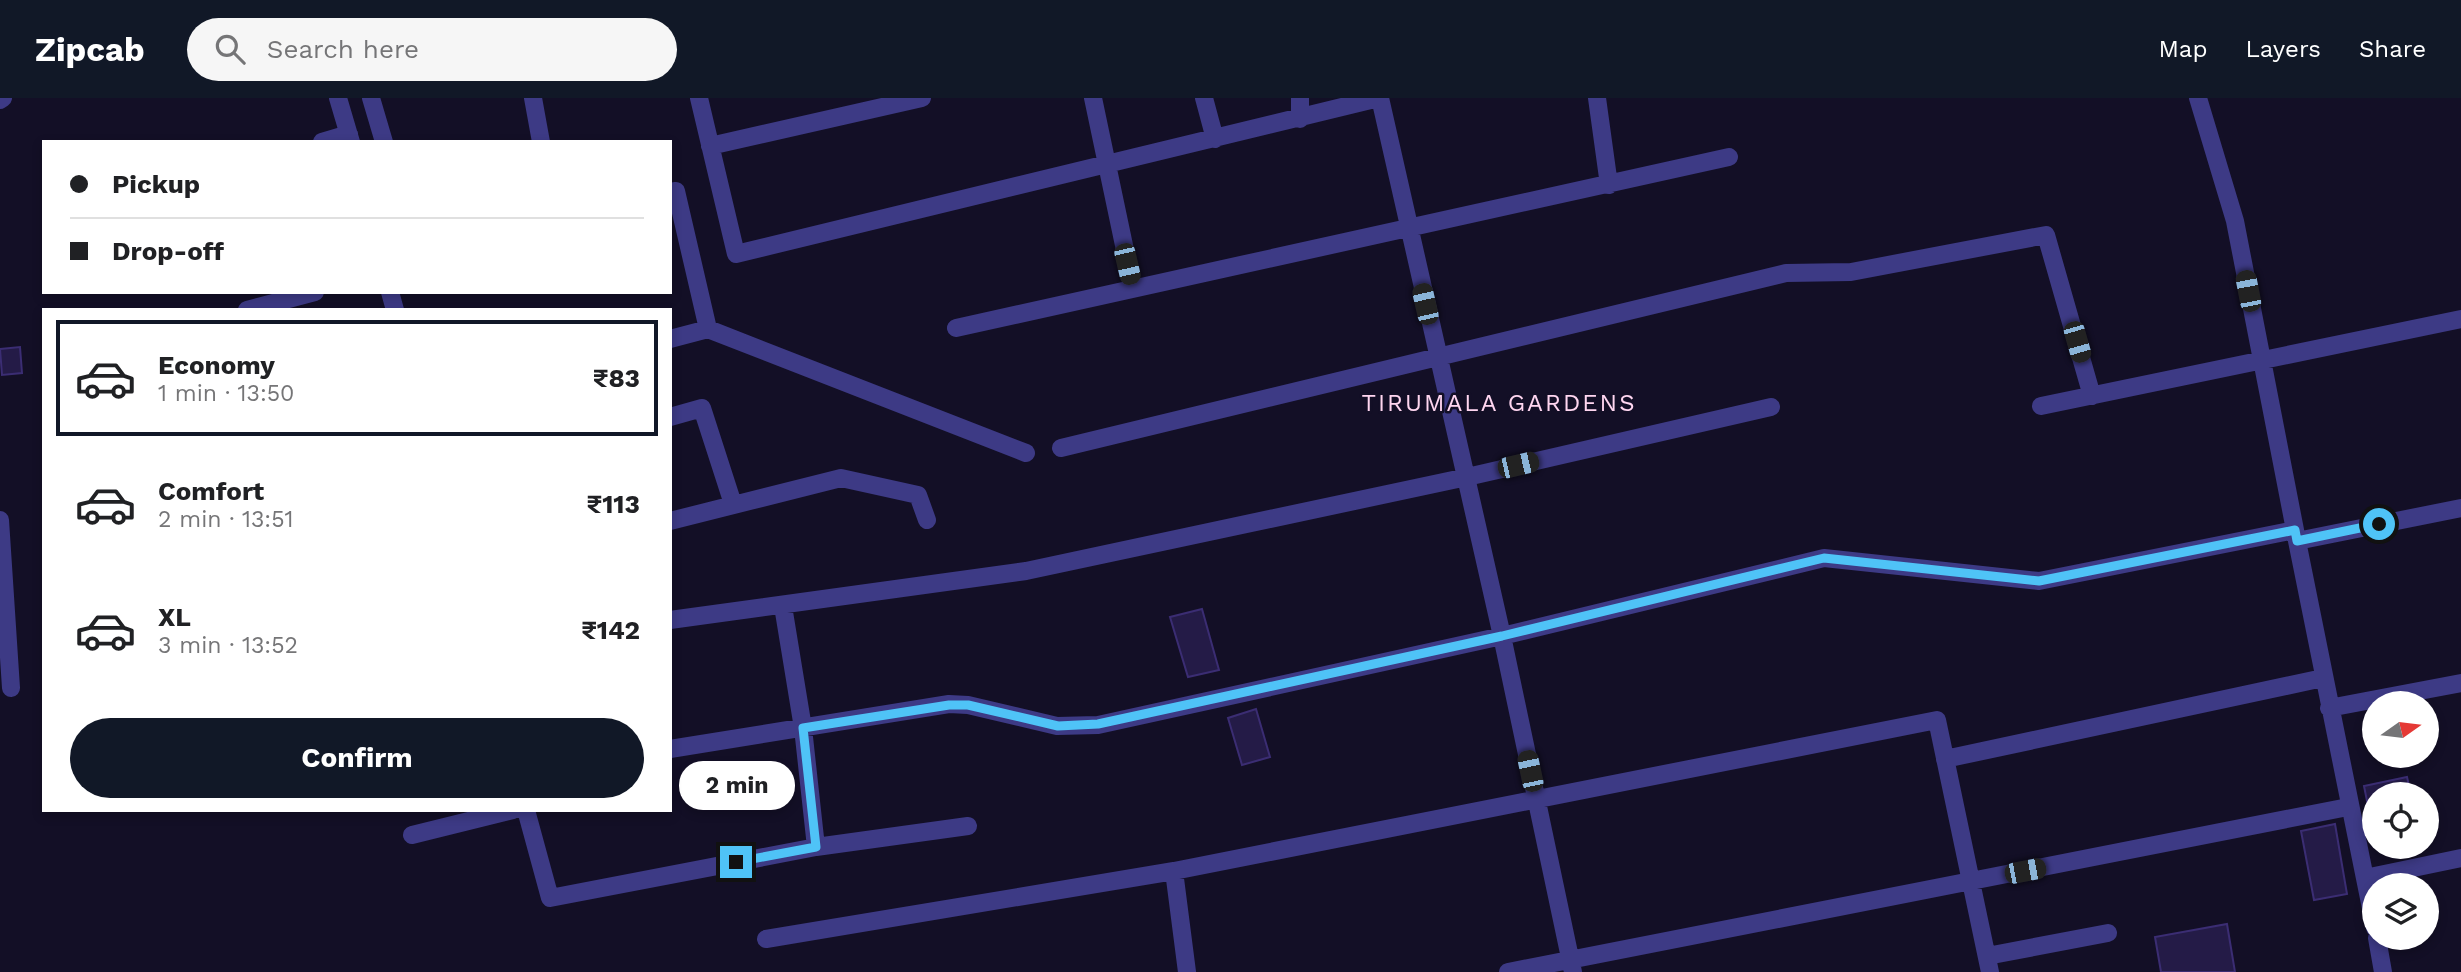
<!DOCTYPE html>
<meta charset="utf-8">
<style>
:root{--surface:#fff;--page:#f6f6f6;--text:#202124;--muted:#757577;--line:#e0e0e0;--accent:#111827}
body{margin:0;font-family:"Work Sans",sans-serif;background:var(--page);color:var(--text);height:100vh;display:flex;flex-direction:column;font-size:26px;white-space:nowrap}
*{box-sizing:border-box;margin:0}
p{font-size:23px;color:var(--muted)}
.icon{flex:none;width:38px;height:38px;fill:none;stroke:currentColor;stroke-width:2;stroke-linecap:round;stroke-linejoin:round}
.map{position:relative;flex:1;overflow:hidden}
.sheet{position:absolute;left:42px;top:210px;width:630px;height:504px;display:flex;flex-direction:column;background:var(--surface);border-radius:0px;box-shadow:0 4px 10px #0003}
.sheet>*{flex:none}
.banner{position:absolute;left:42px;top:42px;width:630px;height:154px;border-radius:0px;box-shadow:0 4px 10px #0003;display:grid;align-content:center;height:154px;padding:0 28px;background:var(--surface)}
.needle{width:46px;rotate:76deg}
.controls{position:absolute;left:2362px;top:593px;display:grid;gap:14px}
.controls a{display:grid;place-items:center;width:77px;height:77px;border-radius:50%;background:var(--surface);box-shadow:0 4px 10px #0003;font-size:35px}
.end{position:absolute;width:32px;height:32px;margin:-16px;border:9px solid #4fc3f7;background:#111;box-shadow:0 0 0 4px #111}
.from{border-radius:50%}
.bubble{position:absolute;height:49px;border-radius:24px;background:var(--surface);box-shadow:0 4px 10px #0003;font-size:23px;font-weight:700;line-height:49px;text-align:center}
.car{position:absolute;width:21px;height:42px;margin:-21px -10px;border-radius:9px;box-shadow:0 0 5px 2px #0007;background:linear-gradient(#222 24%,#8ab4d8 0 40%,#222 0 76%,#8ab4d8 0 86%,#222 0)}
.banner b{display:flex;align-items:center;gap:24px;height:66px;font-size:26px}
.banner b+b{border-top:2px solid var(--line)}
.banner i{width:18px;height:18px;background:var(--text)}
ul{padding:12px 0 0;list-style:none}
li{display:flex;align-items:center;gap:21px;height:116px;margin:0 14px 10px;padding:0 14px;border:4px solid transparent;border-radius:0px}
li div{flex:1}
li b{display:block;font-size:26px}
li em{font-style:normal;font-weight:700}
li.selected{border-color:var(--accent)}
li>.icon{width:63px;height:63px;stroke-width:1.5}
.cta{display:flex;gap:14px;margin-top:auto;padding:14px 28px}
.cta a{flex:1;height:80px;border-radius:42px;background:var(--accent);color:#fff;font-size:28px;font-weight:700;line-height:80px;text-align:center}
header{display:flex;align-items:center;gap:42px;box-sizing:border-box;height:98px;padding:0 35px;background:var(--accent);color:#fff}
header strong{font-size:33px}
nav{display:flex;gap:38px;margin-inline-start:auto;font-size:24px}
.search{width:490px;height:63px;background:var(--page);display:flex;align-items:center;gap:18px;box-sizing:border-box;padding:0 24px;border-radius:38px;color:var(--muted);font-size:26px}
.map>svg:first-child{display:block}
.building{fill:#241b47;stroke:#3b2d73;stroke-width:2}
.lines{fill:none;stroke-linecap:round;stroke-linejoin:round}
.minor{stroke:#3d3a85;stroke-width:18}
.tertiary{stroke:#3d3a85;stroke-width:18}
.route{stroke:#4fc3f7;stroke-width:9}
.labels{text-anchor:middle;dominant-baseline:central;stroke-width:5;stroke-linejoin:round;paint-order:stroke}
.neighbourhood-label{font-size:24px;letter-spacing:2px;fill:#ffd6f0;stroke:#130f26}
</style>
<header>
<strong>Zipcab</strong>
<div class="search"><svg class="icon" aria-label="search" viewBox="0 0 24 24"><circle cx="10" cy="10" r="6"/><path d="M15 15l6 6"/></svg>Search here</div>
<nav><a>Map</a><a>Layers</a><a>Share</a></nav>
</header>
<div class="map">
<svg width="2461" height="874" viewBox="0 0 2461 874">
<rect width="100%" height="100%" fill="#130f26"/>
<path class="building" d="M20 249 22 275 2 277 0 251Z
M1202 511 1219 572 1188 579 1170 519Z
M1256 611 1270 659 1242 667 1228 620Z
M2407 679 2411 696H2375V743L2364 688Z
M2335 726 2347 796 2314 802 2301 733Z
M2227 826 2235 874H2161L2155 839Z"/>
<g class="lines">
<path class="minor" d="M338 0 351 44
M371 0 384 44
M533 0 541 44
M699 0 736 156 1379 0
M1093 0 1133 190
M1204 0 1215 41
M1380 0 1502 538 1573 874
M1597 0 1609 87
M2198 0 2235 123 2295 432
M1300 21V0
M322 44 349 36
M710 48 922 0
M670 94 676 93 708 231
M390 194 395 212
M247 212 315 194
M956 230 1729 59
M670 241 708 231 1026 355
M2041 308 2461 221
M670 319 702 310 733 406
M1061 350 1786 175 1851 174 2046 137 2092 298
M0 422 11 590
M670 423 841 380 918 397 927 422
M2297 443 2375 830
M670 522 1026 473 1467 379 1771 309
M2329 610 2461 585
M670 651 949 606 968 607 1057 628 1098 627 1502 538 1824 460 2039 483 2295 432 2297 443 2461 410
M1945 661 2323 580
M526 712 550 800 816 749 803 630 783 508
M412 737 513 712
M816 749 968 728
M1174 773 1187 874
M2365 780 2461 760
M2377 840 2383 874
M766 841 1174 773 1937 622 1990 874
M1987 858 2108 835
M1508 874 2348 709"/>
<path class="tertiary" d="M0 2 3 0"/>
</g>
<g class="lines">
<path class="route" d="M736 764 816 749 803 630 949 607H968L1058 628 1098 626 1502 538 1824 460 2039 483 2295 432 2297 443 2379 426"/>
</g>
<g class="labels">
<g class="neighbourhood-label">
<text x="1499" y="305">TIRUMALA GARDENS</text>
</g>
</g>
</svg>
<div class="controls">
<a><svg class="needle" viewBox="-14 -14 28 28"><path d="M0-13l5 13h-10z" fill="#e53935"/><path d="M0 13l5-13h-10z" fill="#757577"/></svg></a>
<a><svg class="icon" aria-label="locate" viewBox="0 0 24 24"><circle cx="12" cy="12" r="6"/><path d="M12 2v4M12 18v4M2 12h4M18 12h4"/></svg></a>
<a><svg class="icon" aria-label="layers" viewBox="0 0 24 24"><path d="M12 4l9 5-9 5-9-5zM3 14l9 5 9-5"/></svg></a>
</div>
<i class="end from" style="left:2379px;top:426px"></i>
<i class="end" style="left:736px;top:764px"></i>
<div class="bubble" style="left:679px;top:663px;width:116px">2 min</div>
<i class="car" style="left:1127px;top:166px;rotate:167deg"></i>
<i class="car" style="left:2248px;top:193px;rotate:349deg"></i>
<i class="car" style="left:1425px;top:206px;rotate:347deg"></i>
<i class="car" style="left:2077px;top:244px;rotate:164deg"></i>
<i class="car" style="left:1518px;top:367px;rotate:77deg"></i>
<i class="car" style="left:1530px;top:673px;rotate:348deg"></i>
<i class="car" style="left:2025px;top:773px;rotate:79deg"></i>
<div class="banner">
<b><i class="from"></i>Pickup</b>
<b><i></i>Drop-off</b>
</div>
<section class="sheet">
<ul>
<li class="selected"><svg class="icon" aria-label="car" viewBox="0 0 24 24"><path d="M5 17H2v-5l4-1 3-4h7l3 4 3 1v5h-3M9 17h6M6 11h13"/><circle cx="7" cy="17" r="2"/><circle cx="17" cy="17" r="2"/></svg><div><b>Economy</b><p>1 min · 13:50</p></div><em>₹83</em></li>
<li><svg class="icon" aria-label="car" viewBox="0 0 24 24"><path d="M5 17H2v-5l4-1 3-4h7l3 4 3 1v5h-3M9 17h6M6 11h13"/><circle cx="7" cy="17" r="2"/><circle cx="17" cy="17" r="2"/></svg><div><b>Comfort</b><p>2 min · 13:51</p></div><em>₹113</em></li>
<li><svg class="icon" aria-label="car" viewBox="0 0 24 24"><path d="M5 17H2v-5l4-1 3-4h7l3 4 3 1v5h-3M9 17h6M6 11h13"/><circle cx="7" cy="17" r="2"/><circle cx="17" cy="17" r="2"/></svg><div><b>XL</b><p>3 min · 13:52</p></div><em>₹142</em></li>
</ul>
<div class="cta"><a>Confirm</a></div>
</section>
</div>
